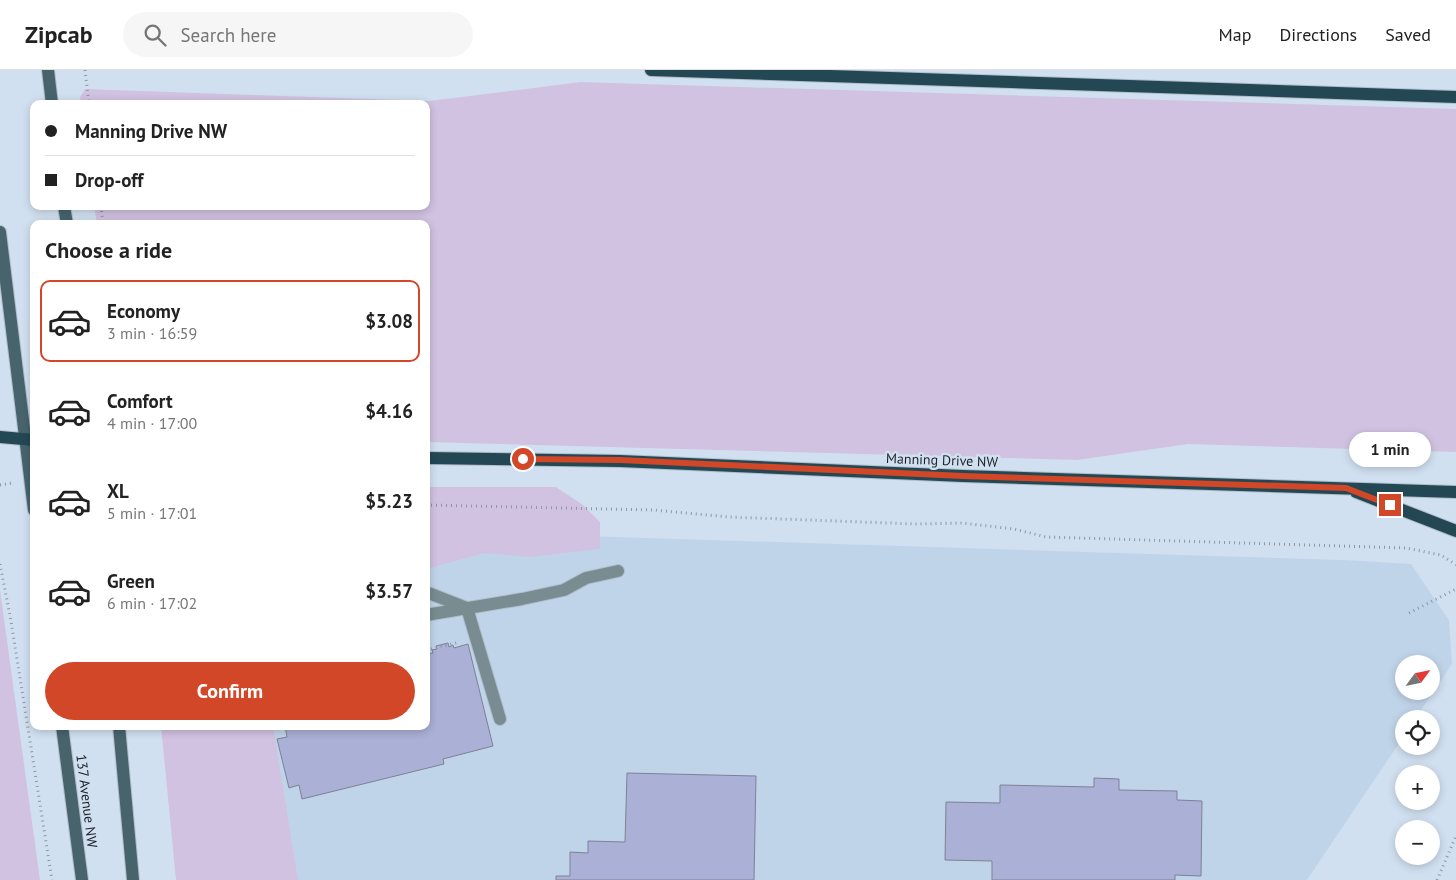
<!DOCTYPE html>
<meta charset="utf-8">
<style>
:root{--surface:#fff;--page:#f6f6f6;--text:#222;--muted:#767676;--line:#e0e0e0;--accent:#d14727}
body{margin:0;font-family:"PT Sans",sans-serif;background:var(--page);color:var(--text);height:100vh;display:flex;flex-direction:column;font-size:19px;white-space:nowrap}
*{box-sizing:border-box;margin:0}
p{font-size:16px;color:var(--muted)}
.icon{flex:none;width:28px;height:28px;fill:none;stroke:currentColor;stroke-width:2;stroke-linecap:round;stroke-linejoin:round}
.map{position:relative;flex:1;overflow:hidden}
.side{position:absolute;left:30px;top:150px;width:400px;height:510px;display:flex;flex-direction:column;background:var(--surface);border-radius:10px;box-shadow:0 2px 8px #0003}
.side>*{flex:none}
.guide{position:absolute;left:30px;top:30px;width:400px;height:110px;border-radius:10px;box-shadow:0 2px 8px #0003;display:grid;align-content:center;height:110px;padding:0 15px;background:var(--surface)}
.needle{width:32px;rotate:57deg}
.fabs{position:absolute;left:1395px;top:585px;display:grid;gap:10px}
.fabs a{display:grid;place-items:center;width:45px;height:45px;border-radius:50%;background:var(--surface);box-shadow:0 2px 8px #0003;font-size:25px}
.end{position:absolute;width:22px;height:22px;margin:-11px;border:6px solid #d14727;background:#fff;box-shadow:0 0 0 2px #fff}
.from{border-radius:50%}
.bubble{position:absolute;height:35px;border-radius:18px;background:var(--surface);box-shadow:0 2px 8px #0003;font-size:16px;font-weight:700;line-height:35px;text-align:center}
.guide b{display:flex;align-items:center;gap:18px;height:48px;font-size:19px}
.guide b+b{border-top:1px solid var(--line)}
.guide i{width:12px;height:12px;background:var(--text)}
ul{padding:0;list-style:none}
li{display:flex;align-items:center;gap:15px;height:82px;margin:0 10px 8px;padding:0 5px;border:2px solid transparent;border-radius:10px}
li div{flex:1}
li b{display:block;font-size:19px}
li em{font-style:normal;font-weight:700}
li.on{border-color:var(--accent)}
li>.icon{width:45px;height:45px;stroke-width:1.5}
h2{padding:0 15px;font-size:22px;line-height:60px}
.button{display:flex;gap:10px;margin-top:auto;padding:10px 15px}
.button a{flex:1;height:58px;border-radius:30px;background:var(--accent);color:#fff;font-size:20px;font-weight:700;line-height:58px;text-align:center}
header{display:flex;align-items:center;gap:30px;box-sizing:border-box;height:70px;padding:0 25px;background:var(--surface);border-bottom:1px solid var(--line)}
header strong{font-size:24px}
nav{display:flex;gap:28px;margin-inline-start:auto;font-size:18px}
.search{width:350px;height:45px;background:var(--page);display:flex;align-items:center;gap:12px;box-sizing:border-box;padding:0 18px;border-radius:28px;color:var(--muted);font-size:19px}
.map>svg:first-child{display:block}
.built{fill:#c0d4e9;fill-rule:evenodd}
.green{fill:#d1c2e1}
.building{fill:#aab0d6;stroke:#7e8193}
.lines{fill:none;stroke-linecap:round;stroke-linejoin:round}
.service-casing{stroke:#b1becc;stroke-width:14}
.secondary-casing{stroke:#b1becc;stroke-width:14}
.primary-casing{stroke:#b1becc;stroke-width:14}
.path{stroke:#8c97a3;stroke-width:3;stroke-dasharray:1 4;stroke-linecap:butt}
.service{stroke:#788c92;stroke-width:12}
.secondary{stroke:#47646d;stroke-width:12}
.primary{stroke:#234854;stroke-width:12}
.route{stroke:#d14727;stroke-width:6}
.labels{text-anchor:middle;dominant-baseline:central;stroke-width:5;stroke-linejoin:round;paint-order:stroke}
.street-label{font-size:14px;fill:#1d2228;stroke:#d1e0f0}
</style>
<header>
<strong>Zipcab</strong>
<div class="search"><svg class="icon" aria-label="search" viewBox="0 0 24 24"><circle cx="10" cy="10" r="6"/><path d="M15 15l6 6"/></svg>Search here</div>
<nav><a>Map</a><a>Directions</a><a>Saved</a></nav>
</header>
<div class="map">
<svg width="1456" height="810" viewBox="0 0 1456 810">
<rect width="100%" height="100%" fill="#d1e0f0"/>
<path class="built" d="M426 461 1344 490 1411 494 1449 550 1452 594 1415 649H1404V666L1307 810H215L199 656H426ZM1404 594H1431V621H1404Z"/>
<path class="green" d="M581 12 1456 39V382L1188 374 1077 390 426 372V154H97L94 136H426V34H81L80 27 85 19 429 31Z
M426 417H556L583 435 600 452V479L530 487 484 483 426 499Z
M0 520 40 810H0Z
M161 656H273L298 810H176Z"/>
<path class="building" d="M448 573 449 577 453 575 454 578 468 574 493 676 443 689 444 694 302 729 299 715 289 718 277 669 287 667 285 656H426V584L433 583 432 580 437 579 436 576Z
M627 703 756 706 754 810H556V806H570V782L588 783V771L625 772Z
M1094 708 1119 709V720L1177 721V730L1202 731 1201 806 1175 805V810H992V791L945 790 946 732 1000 733V715L1094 717Z"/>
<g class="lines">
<g class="service-casing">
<path id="service" d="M426 522 467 538
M467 538 500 649
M426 545 522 529 564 520 586 508 618 501"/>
</g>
<g class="secondary-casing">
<path id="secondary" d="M48 0 52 34
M64 136 67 154
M0 162 34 440
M62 656 82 810
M119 656 133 810"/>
</g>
<g class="primary-casing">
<path id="primary" d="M651 0 1456 27
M0 367 34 370
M426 388 620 391 963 406 1456 422
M1356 422 1456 461"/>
</g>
<path class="path" d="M85 0 89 34
M101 136 103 154
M0 415 13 413
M426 435 653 440 729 447 915 454 962 453 1014 459 1046 467 1406 478 1441 485 1456 495
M0 494 11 551 52 810
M1409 543 1456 519
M426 580 460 572
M1437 810 1456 766"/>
<use href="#service" class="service"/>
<use href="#secondary" class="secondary"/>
<use href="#primary" class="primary"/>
</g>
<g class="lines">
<path class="route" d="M523 389 620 390 963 406 1346 418 1390 435"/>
</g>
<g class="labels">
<g class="street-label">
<text transform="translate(942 390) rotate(2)">Manning Drive NW</text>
<text transform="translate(87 731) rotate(83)">137 Avenue NW</text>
</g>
</g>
</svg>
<div class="fabs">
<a><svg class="needle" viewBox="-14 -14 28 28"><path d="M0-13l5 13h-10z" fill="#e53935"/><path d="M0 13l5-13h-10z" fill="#767676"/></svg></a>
<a><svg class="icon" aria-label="locate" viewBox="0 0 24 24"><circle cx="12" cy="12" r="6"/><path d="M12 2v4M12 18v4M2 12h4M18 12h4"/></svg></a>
<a>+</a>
<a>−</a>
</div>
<i class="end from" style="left:523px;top:389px"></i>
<i class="end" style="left:1390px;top:435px"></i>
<div class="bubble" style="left:1349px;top:362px;width:82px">1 min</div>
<div class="guide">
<b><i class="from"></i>Manning Drive NW</b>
<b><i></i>Drop-off</b>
</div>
<section class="side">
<h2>Choose a ride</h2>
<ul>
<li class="on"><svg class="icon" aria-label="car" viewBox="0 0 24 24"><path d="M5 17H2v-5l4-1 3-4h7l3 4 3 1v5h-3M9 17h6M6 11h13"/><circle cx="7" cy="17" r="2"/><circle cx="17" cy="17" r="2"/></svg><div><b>Economy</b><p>3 min · 16:59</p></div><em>$3.08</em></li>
<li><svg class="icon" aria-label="car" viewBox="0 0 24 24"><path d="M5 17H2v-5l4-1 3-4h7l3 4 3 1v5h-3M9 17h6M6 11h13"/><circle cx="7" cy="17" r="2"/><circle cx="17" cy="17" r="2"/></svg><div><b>Comfort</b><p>4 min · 17:00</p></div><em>$4.16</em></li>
<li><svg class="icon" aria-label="car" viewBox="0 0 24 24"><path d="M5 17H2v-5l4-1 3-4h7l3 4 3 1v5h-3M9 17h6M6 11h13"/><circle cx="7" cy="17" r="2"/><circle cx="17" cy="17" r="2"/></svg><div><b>XL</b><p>5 min · 17:01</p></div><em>$5.23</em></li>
<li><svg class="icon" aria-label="car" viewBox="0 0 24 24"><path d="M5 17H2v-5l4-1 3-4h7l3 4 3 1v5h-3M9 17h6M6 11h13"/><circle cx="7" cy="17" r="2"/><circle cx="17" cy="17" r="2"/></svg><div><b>Green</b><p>6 min · 17:02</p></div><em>$3.57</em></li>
</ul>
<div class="button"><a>Confirm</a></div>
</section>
</div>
